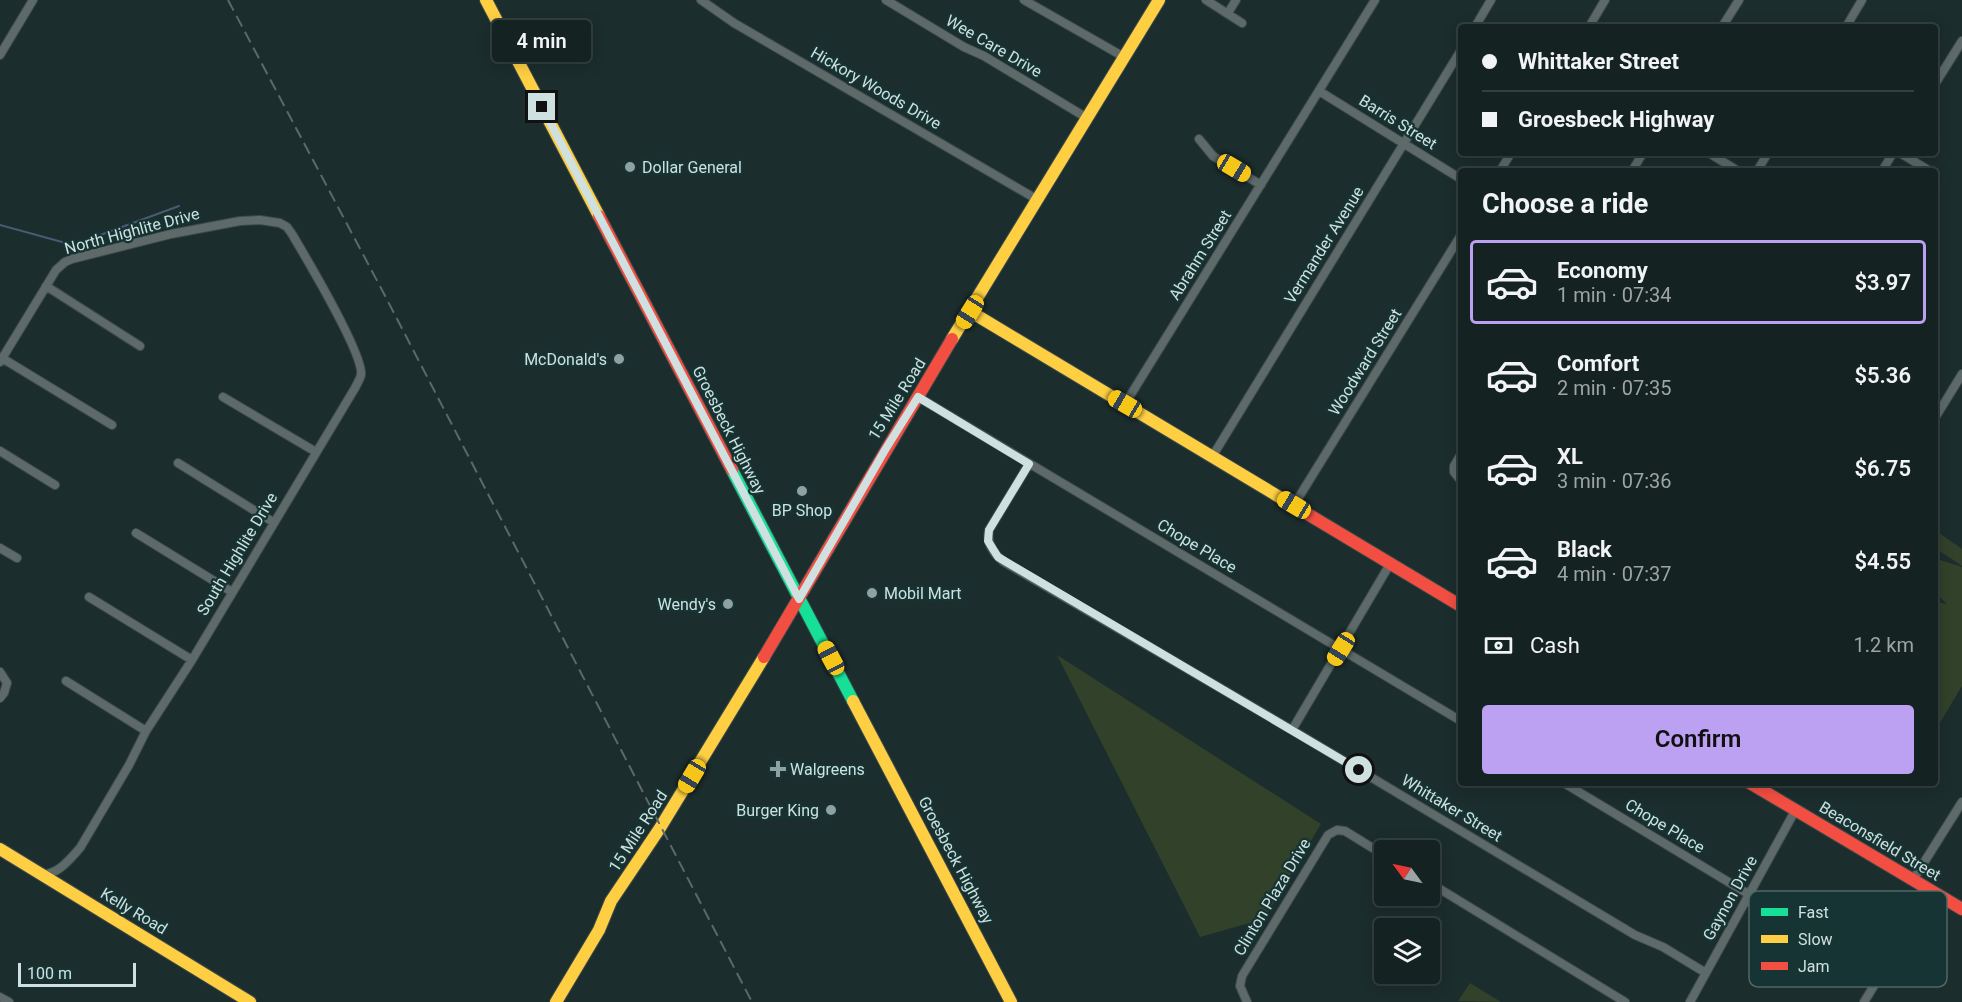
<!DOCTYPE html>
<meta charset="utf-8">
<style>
:root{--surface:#152222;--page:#1e2a2a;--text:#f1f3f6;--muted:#9da4a5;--line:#343f40;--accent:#bca0f2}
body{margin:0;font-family:Roboto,sans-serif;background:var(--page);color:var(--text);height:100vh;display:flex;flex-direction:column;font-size:22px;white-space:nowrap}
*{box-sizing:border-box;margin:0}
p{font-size:20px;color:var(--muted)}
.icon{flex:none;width:33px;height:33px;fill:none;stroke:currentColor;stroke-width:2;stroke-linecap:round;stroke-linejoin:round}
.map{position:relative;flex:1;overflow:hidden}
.details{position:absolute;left:1458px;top:168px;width:480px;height:618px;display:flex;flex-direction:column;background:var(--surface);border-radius:6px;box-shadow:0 3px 15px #0003,0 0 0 2px var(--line)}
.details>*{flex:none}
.top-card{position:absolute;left:1458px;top:24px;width:480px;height:132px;border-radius:6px;box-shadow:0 3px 15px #0003,0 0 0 2px var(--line);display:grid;align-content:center;height:132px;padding:0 24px;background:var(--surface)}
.needle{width:39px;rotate:303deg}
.fabs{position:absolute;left:1374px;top:840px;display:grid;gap:12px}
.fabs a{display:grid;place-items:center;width:66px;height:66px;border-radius:6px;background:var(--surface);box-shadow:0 3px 15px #0003,0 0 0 2px var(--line);font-size:30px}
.scale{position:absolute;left:18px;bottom:15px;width:118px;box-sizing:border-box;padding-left:6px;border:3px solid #cfe0e0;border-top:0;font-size:16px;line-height:21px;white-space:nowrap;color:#cfe0e0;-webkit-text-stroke:4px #153433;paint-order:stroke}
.end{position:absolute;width:27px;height:27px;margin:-14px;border:8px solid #cfe0e0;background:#111;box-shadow:0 0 0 3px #111}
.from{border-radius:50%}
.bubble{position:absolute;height:42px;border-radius:6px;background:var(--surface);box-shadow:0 3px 15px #0003,0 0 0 2px var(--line);font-size:20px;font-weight:600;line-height:42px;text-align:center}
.car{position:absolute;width:18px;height:36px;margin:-18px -9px;border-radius:8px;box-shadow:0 0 4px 2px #0007;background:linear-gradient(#f5c518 24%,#345 0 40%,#f5c518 0 76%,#345 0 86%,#f5c518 0)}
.top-card b{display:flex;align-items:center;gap:21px;height:57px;font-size:22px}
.top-card b+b{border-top:2px solid var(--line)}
.top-card i{width:15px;height:15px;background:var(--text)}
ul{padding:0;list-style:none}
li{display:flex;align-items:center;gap:18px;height:84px;margin:0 12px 9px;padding:0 12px;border:3px solid transparent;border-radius:6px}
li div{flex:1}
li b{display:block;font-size:22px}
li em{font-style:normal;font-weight:600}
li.active{border-color:var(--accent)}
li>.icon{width:54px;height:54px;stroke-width:1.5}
h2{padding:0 24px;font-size:27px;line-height:72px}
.pay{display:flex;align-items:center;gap:15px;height:66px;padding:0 24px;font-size:22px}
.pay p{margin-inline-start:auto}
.button{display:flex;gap:12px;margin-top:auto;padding:12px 24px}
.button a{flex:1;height:69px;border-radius:6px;background:var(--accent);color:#111;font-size:24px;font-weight:600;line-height:69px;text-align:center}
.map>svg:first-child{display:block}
.green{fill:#31412a}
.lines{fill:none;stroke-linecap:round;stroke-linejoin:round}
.stream{stroke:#475b74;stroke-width:2}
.street-casing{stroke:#3c4949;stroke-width:10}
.fast-casing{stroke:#3c4949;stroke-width:14}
.slow-casing{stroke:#3c4949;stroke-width:14}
.jam-casing{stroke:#3c4949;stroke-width:14}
.street{stroke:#5e6a6a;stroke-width:8}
.fast{stroke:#16e098;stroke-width:12}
.slow{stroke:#ffcf43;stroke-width:12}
.jam{stroke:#f24e42;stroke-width:12}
.rail{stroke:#5d6868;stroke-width:2;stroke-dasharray:12 6;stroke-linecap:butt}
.route{stroke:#cfe0e0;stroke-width:8}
.poi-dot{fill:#90a1a1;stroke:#153433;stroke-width:2}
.labels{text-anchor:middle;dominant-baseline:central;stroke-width:4.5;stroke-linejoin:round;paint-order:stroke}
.street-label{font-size:16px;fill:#cfe0e0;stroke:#153433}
.poi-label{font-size:16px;fill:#cfe0e0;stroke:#153433;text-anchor:start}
.key{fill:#153433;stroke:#4d6867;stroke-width:1.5}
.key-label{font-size:16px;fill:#cfe0e0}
</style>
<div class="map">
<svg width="1962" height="1002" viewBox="0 0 1962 1002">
<rect width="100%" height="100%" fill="#1c2d2d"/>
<path class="green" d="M1935 530 1962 549V566L1935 548Z
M1937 559 1962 567V686L1935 731V602L1947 604 1935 592V560Z
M1057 655 1321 824 1264 919 1200 937Z
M1470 983 1501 1002 1458 1001Z"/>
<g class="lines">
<path class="stream" d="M0 225 73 245 179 206"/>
<g class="street-casing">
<path id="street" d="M701 0 734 23 1038 200
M886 0 964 47 984 56 1087 118
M1024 0 1124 57
M1206 0 1242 23
M1228 13 1236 0
M1475 27 1491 0
M1589 27 1605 0
M1722 27 1739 0
M1846 27 1862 0
M0 55 33 0
M1935 84 1962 41
M1319 91 1461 179
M1199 139 1213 156 1261 185
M1709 153 1738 171
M1900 153 1930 171
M1500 171 1511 153
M1632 171 1643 153
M1757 171 1768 153
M1882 171 1893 153
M46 286 140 346
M2 358 112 425
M0 362 56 270 65 262 72 259 171 234 240 221 260 220 280 223 287 227 292 234C305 256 364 355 361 375 360 379 357 384 355 388L192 660 146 731 129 765 80 848C70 859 58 875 42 874
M223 397 316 452
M918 397 1461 721
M1125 404 1375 0
M1935 418 1962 374
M0 451 55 485
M1461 454 1454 466V472L1461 481
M1212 457 1461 50
M178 463 273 522
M1029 464 989 530C986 544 994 554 1004 562L1292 730 1635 935 1663 947 1706 973
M1294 505 1461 235
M136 533 232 592
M0 548 17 558
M89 597 192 660
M0 672 7 683 4 693 0 698
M66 681 146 731
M1292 730 1390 564
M1564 783 1750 895
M1913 880 1962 802
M1430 883 1625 1002
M1747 900 1879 978
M0 997 9 1002
M1247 1002 1240 986 1242 976 1328 835 1337 830 1345 831 1384 855
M1690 1002 1796 809
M1864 1002 1932 892"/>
</g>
<g class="fast-casing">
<path id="fast" d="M732 470 853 701"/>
</g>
<g class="slow-casing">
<path id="slow" d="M486 0 599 216
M971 312 1296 507
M952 339 1159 0
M853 701 1011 1002
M0 849 250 1002
M556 1002 599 930 611 901 660 828 764 657"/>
</g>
<g class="jam-casing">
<path id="jam" d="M599 216 732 470
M1296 507 1461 606
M764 657 952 339
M1750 783 1962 909"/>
</g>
<use href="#street" class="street"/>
<use href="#fast" class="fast"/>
<use href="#slow" class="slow"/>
<use href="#jam" class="jam"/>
<path class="rail" d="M228 0 382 290 752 1002"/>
</g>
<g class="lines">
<path class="route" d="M542 107 799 599 885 450 918 397 1029 464 989 530 988 541 998 557 1359 770"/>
</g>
<g class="poi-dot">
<circle cx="630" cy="167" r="6"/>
<circle cx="619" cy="359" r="6"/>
<circle cx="802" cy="491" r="6"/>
<circle cx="872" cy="593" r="6"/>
<circle cx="728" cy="604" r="6"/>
<path d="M775 760h6v6h6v6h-6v6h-6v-6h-6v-6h6z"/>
<circle cx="831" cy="810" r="6"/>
</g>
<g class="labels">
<g class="street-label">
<text transform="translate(994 46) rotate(30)">Wee Care Drive</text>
<text transform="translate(876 88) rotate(30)">Hickory Woods Drive</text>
<text transform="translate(1398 122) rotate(32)">Barris Street</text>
<text transform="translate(132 231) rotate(-15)">North Highlite Drive</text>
<text transform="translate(1324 245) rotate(-58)">Vermander Avenue</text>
<text transform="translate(1200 255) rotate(-58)">Abrahm Street</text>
<text transform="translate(1365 362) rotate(-58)">Woodward Street</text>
<text transform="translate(897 399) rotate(-58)">15 Mile Road</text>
<text transform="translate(729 430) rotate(63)">Groesbeck Highway</text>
<text transform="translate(1197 546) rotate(31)">Chope Place</text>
<text transform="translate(237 554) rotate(-59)">South Highlite Drive</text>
<text transform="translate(1452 808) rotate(31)">Whittaker Street</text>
<text transform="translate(1665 826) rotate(31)">Chope Place</text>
<text transform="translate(638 831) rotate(-57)">15 Mile Road</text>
<text transform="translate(1880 841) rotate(31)">Beaconsfield Street</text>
<text transform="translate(956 860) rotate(62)">Groesbeck Highway</text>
<text transform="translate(1272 897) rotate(-59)">Clinton Plaza Drive</text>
<text transform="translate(1730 898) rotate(-61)">Gaynon Drive</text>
<text transform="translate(134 911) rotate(31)">Kelly Road</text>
</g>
<g class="poi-label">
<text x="642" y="167">Dollar General</text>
<text x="607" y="359" text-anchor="end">McDonald's</text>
<text x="802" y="510" text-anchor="middle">BP Shop</text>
<text x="884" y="593">Mobil Mart</text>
<text x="716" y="604" text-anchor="end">Wendy's</text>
<text x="790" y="769">Walgreens</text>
<text x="819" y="810" text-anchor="end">Burger King</text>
</g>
</g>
<rect x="1749" y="891" width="198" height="96" rx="9" class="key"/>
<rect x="1761" y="908" width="27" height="8" fill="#16e098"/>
<rect x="1761" y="935" width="27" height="8" fill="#ffcf43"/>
<rect x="1761" y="962" width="27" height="8" fill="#f24e42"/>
<g class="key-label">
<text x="1798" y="918">Fast</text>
<text x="1798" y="945">Slow</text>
<text x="1798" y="972">Jam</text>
</g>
</svg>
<div class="fabs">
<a><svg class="needle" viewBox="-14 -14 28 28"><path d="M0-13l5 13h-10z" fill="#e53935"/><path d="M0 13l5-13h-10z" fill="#9da4a5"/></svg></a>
<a><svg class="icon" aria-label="layers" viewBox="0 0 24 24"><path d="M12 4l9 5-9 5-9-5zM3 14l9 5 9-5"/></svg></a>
</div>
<div class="scale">100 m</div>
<i class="end from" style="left:1359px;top:770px"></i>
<i class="end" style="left:542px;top:107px"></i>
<div class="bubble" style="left:492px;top:20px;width:99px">4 min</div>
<i class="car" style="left:1234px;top:168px;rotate:121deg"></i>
<i class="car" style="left:970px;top:312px;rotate:212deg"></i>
<i class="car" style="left:1125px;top:404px;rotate:300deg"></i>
<i class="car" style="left:1294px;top:505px;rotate:301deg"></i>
<i class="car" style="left:1341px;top:649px;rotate:212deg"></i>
<i class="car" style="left:831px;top:658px;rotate:332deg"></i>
<i class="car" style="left:692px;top:776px;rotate:211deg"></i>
<div class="top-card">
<b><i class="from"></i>Whittaker Street</b>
<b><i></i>Groesbeck Highway</b>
</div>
<section class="details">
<h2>Choose a ride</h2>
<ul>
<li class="active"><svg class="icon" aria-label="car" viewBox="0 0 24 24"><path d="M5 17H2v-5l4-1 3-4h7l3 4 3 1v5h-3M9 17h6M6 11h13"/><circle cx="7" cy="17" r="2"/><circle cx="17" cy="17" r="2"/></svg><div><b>Economy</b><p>1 min · 07:34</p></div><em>$3.97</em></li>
<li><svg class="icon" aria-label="car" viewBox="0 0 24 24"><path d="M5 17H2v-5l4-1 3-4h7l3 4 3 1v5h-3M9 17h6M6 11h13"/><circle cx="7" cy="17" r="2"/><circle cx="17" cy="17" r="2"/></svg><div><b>Comfort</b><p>2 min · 07:35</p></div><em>$5.36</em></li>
<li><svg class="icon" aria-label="car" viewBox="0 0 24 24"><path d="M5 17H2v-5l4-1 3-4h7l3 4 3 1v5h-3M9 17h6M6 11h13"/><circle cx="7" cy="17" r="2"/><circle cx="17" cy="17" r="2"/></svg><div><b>XL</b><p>3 min · 07:36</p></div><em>$6.75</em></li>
<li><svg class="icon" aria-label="car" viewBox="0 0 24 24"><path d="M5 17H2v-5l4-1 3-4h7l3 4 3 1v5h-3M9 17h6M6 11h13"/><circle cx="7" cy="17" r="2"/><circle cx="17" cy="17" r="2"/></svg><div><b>Black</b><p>4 min · 07:37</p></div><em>$4.55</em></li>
</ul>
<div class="pay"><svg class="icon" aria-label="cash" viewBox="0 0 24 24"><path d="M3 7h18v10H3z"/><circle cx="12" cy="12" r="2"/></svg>Cash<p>1.2 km</p></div>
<div class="button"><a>Confirm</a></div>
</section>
</div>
